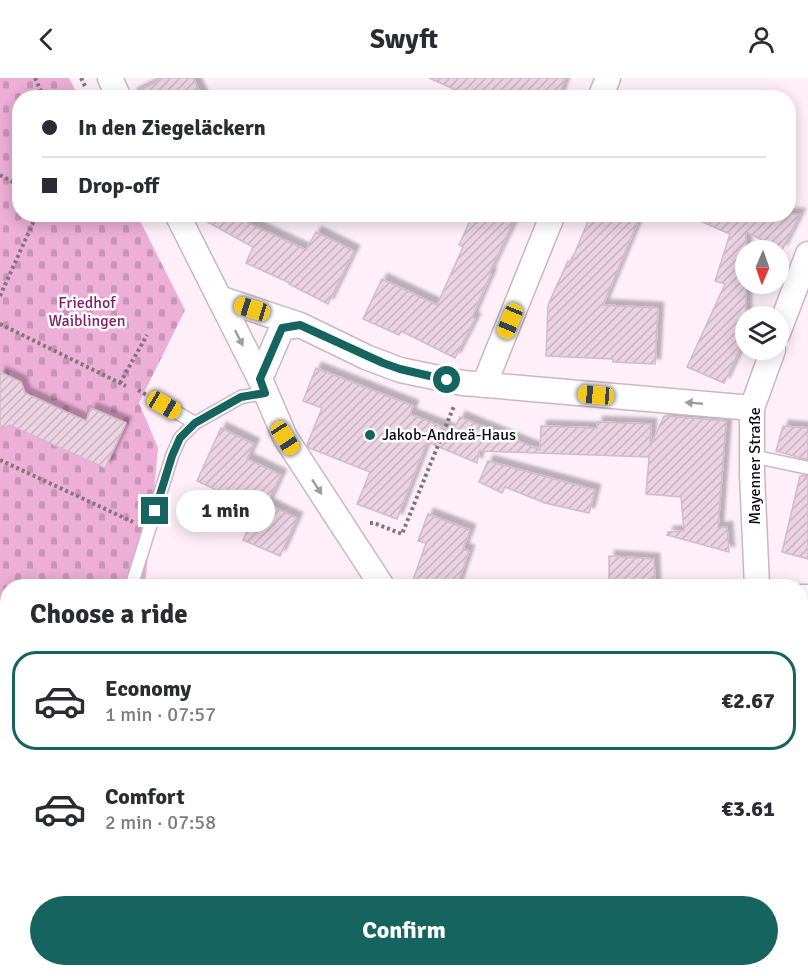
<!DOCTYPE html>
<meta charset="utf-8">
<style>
:root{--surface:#fff;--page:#f2f2f3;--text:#2b2b33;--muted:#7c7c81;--line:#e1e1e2;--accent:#166460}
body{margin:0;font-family:Signika,sans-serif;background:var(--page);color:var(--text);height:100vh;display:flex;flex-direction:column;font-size:22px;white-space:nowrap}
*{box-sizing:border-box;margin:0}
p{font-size:20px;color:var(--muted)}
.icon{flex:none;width:33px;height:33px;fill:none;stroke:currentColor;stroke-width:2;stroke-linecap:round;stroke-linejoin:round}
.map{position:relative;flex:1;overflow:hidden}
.details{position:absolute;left:0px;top:501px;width:808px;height:398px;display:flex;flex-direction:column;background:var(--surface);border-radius:24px 24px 0 0;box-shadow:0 3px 15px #0003}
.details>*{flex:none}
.banner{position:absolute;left:12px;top:12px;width:784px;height:132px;border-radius:24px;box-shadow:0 3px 15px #0003;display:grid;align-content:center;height:132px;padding:0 30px;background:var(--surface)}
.needle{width:39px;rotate:182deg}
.buttons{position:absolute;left:735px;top:162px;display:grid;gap:12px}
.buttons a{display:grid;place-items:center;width:54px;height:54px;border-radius:50%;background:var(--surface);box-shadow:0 3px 15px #0003;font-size:30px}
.end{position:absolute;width:27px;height:27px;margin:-14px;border:8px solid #166460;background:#fff;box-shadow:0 0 0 3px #fff}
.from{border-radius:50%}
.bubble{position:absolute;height:42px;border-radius:21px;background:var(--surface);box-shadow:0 3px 15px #0003;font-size:20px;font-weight:700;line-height:42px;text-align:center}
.car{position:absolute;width:18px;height:36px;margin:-18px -9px;border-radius:8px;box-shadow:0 0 4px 2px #0007;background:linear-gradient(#f5c518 24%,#345 0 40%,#f5c518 0 76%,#345 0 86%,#f5c518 0)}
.banner b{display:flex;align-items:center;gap:21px;height:57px;font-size:22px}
.banner b+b{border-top:2px solid var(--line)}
.banner i{width:15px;height:15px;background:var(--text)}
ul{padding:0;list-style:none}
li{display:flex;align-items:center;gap:18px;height:99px;margin:0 12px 9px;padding:0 18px;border:3px solid transparent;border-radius:24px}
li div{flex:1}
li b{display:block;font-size:22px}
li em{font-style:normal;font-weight:700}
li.active{border-color:var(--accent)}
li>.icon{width:54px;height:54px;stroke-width:1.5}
h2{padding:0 30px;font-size:27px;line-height:72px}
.primary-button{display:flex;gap:12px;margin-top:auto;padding:12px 30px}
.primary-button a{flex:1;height:69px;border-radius:36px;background:var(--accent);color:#fff;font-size:24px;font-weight:700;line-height:69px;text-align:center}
header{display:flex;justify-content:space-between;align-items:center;height:78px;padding:0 30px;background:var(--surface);font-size:27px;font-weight:700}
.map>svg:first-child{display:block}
.cemetery{fill:url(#cemetery-stones)}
.building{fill:url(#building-hatch);stroke:#d3bbca;stroke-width:1.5;filter:url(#shadow)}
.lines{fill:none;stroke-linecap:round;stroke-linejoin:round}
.service-casing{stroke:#cdb6c4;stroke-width:15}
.minor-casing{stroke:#cdb6c4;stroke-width:27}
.path{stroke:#81767d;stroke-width:4;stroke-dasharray:3 3;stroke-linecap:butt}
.service{stroke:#fff;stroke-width:12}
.minor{stroke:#fff;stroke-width:24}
.oneway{fill:#9f9d9f}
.route{stroke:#166460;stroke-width:8}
.poi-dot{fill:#166460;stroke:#fff;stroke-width:2}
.labels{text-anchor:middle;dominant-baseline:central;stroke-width:5;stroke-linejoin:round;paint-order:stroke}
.park-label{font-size:16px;fill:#812069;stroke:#fff}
.poi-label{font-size:16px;fill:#10090e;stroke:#fff;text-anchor:start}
.street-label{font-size:16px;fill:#10090e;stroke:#fff}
</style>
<header><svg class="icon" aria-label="back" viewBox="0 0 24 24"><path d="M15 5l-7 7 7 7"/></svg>Swyft<svg class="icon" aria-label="person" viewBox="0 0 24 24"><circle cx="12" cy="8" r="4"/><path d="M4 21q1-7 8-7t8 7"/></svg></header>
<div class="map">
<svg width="808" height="898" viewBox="0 0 808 898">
<defs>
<pattern id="cemetery-stones" width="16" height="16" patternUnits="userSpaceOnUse" patternTransform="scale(1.5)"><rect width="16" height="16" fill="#edaed7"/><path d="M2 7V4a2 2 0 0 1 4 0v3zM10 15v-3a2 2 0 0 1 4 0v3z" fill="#ca94b7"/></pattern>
<pattern id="building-hatch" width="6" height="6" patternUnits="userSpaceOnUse" patternTransform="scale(1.5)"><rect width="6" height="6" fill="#ebd3e2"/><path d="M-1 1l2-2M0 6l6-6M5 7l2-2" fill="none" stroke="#c8b4c1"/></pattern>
<filter id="shadow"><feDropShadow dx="5.5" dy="-5.5" stdDeviation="1.5" flood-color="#0004"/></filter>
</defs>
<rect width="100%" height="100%" fill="#feeff8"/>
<path class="cemetery" d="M0 0H69L79 19 20 20V136L137 137 185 232 139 325 158 370 145 508H8V697H0Z"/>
<path class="building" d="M164 0H193L203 20H133L132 16Z
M429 0H566L558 20H474Z
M193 136H253L248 145 306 172 316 154 354 173 328 226 289 206 290 205 246 185 253 169Z
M473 136H499L514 143 489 195 491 196 472 239 475 241 455 280 401 253 399 257 363 241 382 201 437 227 463 169 459 167Z
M591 136H641L603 227 658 230 655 286 613 284V281L546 278 548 227 568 183 571 184Z
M684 136H800L782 172 746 154V259L724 305 687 289 725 206 715 203 730 156Z
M316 290 413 328 410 336 453 353 460 339 540 372 541 348 597 350V344L651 346 650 369 664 338 726 343 718 450 727 449 729 474 667 457 668 454 684 453 681 419 646 416 649 379 479 373 477 385 427 364 397 441 357 426 370 394 309 370 307 367 322 330 303 323Z
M0 294 21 304 25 315 86 343 91 330 126 345 105 390 10 347 0 351Z
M783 348 808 350V382L776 373Z
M221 350 254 366 247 381 281 397 267 426 297 440 280 478 243 462 257 431 197 403Z
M488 383 595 412 589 435 545 425 505 409 502 415 479 404Z
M800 398H808V481L782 474Z
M428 436 470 452 463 471 469 473 457 508H431L413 502 426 465 418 463Z
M609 478 654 481 655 508H609Z"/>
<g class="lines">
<g class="service-casing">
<path id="service" d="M164 327 195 345
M752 378 808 390
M129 508 133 503 172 378 180 360 195 345 241 319 265 315
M0 626 8 631
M801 808 808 806
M262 898V891"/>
</g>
<g class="minor-casing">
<path id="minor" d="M110 0 119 20
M600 20 608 0
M177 136 260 301 285 359 382 508
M219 220 300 247 366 279 400 292 463 305 752 330
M778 255 808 176
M260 301 282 250 300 247
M484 307 553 136
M757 508 752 396V330L773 272
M801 519H808
M677 891 682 898
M778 891V898"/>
</g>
<path class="path" d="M35 0 44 20
M81 0 85 8
M0 97 20 108
M0 218 37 136
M0 246 126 308
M120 305 147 257
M138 312 150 319
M0 382 133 444
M370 445H374L402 456 454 328
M146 891V898"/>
<use href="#service" class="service"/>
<use href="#minor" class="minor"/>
</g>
<defs><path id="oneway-solid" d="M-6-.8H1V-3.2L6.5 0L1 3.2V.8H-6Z" transform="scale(1.5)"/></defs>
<g class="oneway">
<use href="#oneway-solid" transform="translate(239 260) rotate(63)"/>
<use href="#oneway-solid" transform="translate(694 325) rotate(-175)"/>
<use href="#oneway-solid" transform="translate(317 409) rotate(57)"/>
</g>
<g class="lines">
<path class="route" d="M155 433 172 378 180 360 195 345 241 319 265 315 260 301 282 250 300 247 383 285 400 291 447 302"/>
</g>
<circle class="poi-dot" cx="370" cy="357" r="6"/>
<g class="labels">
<g class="park-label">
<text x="87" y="225">Friedhof<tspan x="87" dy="18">Waiblingen</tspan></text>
</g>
<g class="poi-label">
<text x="382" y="357">Jakob-Andreä-Haus</text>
</g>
<g class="street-label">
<text transform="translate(755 388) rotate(-90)">Mayenner Straße</text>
</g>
</g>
</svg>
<div class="buttons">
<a><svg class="needle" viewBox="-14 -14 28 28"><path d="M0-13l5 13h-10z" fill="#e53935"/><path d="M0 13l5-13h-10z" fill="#7c7c81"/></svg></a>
<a><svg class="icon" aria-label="layers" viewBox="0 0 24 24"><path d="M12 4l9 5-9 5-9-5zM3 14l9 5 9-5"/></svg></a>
</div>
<i class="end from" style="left:447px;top:302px"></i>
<i class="end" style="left:155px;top:433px"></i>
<div class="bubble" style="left:176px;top:412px;width:99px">1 min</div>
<i class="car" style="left:252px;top:231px;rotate:287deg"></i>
<i class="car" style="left:510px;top:243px;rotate:202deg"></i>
<i class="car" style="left:596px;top:317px;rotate:275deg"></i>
<i class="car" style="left:164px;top:327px;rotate:120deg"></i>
<i class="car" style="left:285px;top:360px;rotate:147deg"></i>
<div class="banner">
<b><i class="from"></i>In den Ziegeläckern</b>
<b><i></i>Drop-off</b>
</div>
<section class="details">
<h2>Choose a ride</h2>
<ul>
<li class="active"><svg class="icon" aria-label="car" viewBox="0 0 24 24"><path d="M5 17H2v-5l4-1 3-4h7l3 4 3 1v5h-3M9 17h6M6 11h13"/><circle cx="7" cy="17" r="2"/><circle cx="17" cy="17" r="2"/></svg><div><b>Economy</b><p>1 min · 07:57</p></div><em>€2.67</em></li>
<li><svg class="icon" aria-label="car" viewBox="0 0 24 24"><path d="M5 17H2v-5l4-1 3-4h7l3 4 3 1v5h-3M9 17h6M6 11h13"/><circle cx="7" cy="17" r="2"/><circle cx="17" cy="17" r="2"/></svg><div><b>Comfort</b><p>2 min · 07:58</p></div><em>€3.61</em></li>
</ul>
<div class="primary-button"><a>Confirm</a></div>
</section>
</div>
